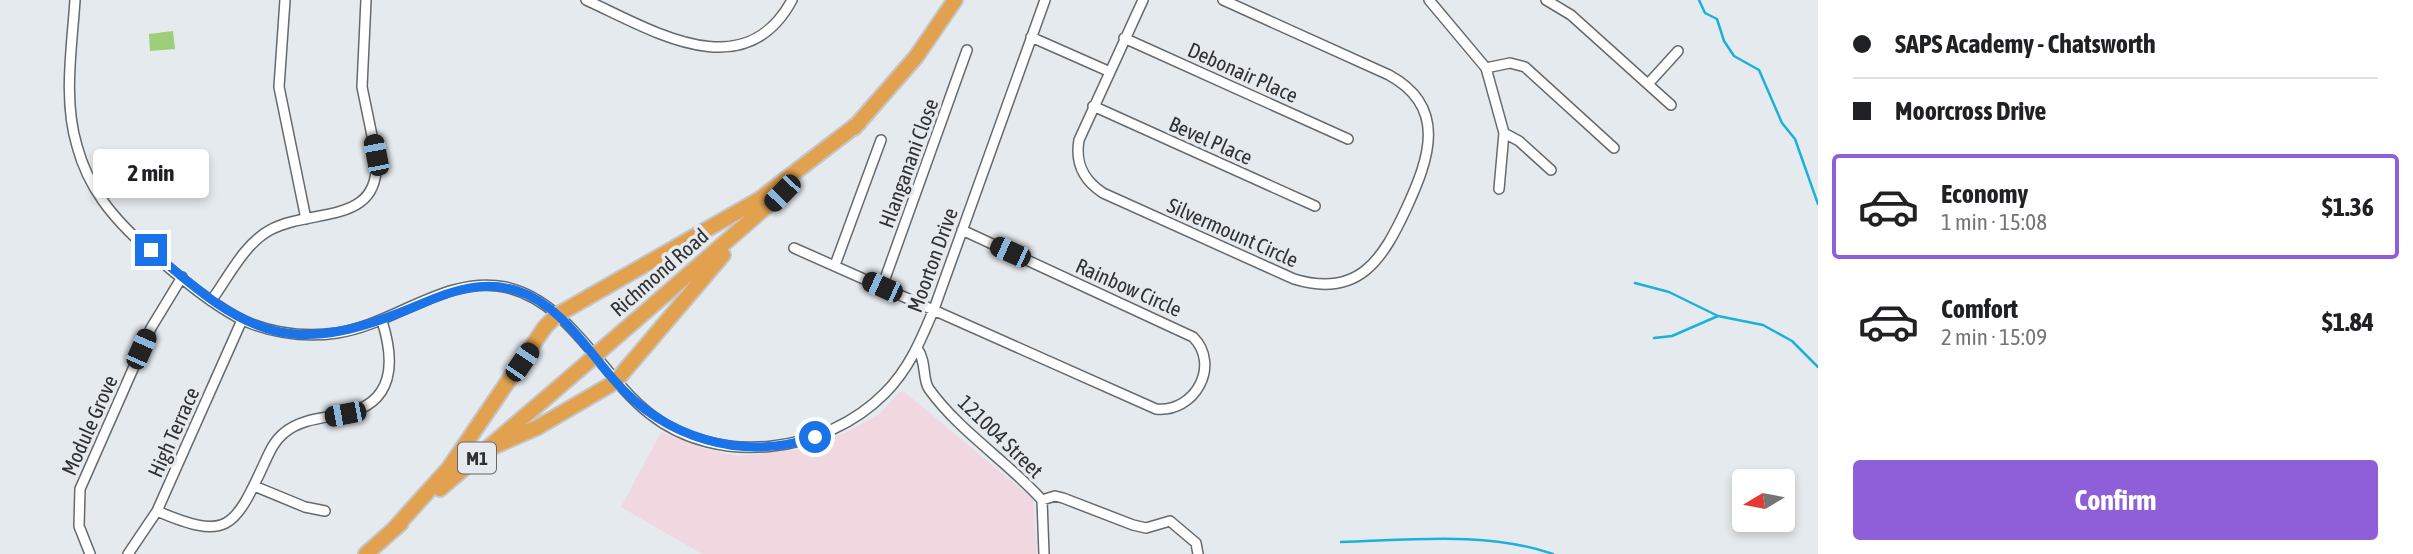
<!DOCTYPE html>
<meta charset="utf-8">
<style>
:root{--surface:#fff;--page:#f6f6f6;--text:#202124;--muted:#757577;--line:#e0e0e0;--accent:#8e5fd9}
body{margin:0;font-family:"Asap Condensed",sans-serif;background:var(--page);color:var(--text);height:100vh;display:flex;flex-direction:column;font-size:26px;white-space:nowrap}
*{box-sizing:border-box;margin:0}
p{font-size:23px;color:var(--muted)}
.icon{flex:none;width:38px;height:38px;fill:none;stroke:currentColor;stroke-width:2;stroke-linecap:round;stroke-linejoin:round}
.map{position:relative;flex:1;overflow:hidden}
.sheet{display:flex;flex-direction:column;background:var(--surface);width:595px}
.sheet>*{flex:none}
.guide{display:grid;align-content:center;height:154px;padding:0 35px;background:var(--surface)}
.needle{width:46px;rotate:260deg}
.buttons{position:absolute;left:1732px;top:469px;display:grid;gap:14px}
.buttons a{display:grid;place-items:center;width:63px;height:63px;border-radius:7px;background:var(--surface);box-shadow:0 4px 10px #0003;font-size:35px}
.end{position:absolute;width:32px;height:32px;margin:-16px;border:9px solid #1a73e8;background:#fff;box-shadow:0 0 0 4px #fff}
.from{border-radius:50%}
.bubble{position:absolute;height:49px;border-radius:7px;background:var(--surface);box-shadow:0 4px 10px #0003;font-size:23px;font-weight:700;line-height:49px;text-align:center}
.car{position:absolute;width:21px;height:42px;margin:-21px -10px;border-radius:9px;box-shadow:0 0 5px 2px #0007;background:linear-gradient(#222 24%,#8ab4d8 0 40%,#222 0 76%,#8ab4d8 0 86%,#222 0)}
.guide b{display:flex;align-items:center;gap:24px;height:66px;font-size:26px}
.guide b+b{border-top:2px solid var(--line)}
.guide i{width:18px;height:18px;background:var(--text)}
ul{padding:0;list-style:none}
li{display:flex;align-items:center;gap:21px;height:105px;margin:0 14px 10px;padding:0 21px;border:4px solid transparent;border-radius:7px}
li div{flex:1}
li b{display:block;font-size:26px}
li em{font-style:normal;font-weight:700}
li.on{border-color:var(--accent)}
li>.icon{width:63px;height:63px;stroke-width:1.5}
.cta{display:flex;gap:14px;margin-top:auto;padding:14px 35px}
.cta a{flex:1;height:80px;border-radius:7px;background:var(--accent);color:#fff;font-size:28px;font-weight:700;line-height:80px;text-align:center}
main{display:flex;flex:1;min-height:0}
.map>svg:first-child{display:block}
.education{fill:#f1d8e0}
.green{fill:#9ece78}
.lines{fill:none;stroke-linecap:round;stroke-linejoin:round}
.stream{stroke:#1ab2d8;stroke-width:2.5}
.minor-casing{stroke:#656a6d;stroke-width:12}
.highway-casing{stroke:#c5c5c6;stroke-width:18}
.minor{stroke:#fff;stroke-width:9}
.highway{stroke:#e2a14e;stroke-width:14}
.highway-bridge-casing{stroke:#c5c5c6;stroke-width:18;stroke-linecap:butt}
.highway-bridge{stroke:#e2a14e;stroke-width:14}
.route{stroke:#1a73e8;stroke-width:9}
.labels{text-anchor:middle;dominant-baseline:central;stroke-width:7;stroke-linejoin:round;paint-order:stroke}
.shield{fill:#e5eaee;stroke:#66686a;stroke-width:2}
.shield-label{font-size:19px;font-weight:bold;fill:#2f3132}
.street-label{font-size:21px;fill:#2f3132;stroke:#e5eaee}
</style>
<main>
<div class="map">
<svg width="1818" height="554" viewBox="0 0 1818 554">
<rect width="100%" height="100%" fill="#e5eaee"/>
<path class="education" d="M902 390 1033 499 1037 554H702L621 507 661 432 706 449 737 456 796 450 845 433 879 414Z"/>
<path class="green" d="M173 31 175 49 150 51 149 34Z"/>
<g class="lines">
<path class="stream" d="M1699 0 1705 13 1717 19 1724 41 1734 56 1759 70 1782 123 1795 139 1818 204
M1635 283 1669 292 1718 316 1763 325 1792 341 1818 367
M1654 338 1672 336 1718 316
M1341 542C1410 540 1487 531 1553 554"/>
<g class="minor-casing">
<path id="minor" d="M75 0C72 47 63 100 77 146 82 165 91 184 103 201 128 237 212 309 252 324 279 334 309 337 337 333 393 325 446 275 505 287 570 301 601 376 650 414 718 468 826 453 885 393 909 369 921 340 934 309L1045 0
M285 0 279 87 306 219
M586 0C652 30 744 89 792 0
M1143 0 1079 140C1075 163 1083 180 1103 193L1294 279C1359 299 1383 259 1407 207 1429 159 1448 107 1389 75L1223 0
M1429 0 1486 68 1504 133 1499 189
M1546 0 1571 15 1671 105
M1031 37 1108 71
M1124 38 1348 139
M1486 68 1510 63 1525 67 1614 148
M1648 84 1678 51
M1093 106 1315 206
M1504 133 1519 141 1551 170
M794 248 1156 409C1195 413 1221 365 1193 337L962 230
M835 265 881 140
M882 287 967 50
M211 301C228 278 244 244 270 230 313 207 383 227 376 155L362 87 366 0
M917 348C927 362 922 379 929 389 960 432 1007 461 1042 500L1044 554
M254 486 305 507 325 511
M1042 500 1055 496 1063 498 1133 525 1146 528 1170 521 1196 543 1198 554
M157 511C227 541 234 529 264 464 269 453 274 441 284 433 300 419 324 418 344 414 395 403 395 362 382 321
M90 554 79 526 80 489 151 328 182 277
M128 554 157 511 242 320"/>
</g>
<g class="highway-casing">
<path id="highway" d="M854 128 916 57 955 0
M599 352 782 193
M486 450 538 427 615 382 723 255
M440 489 588 362
M394 529 449 468 545 327 557 315 760 199 859 123
M366 554 401 523"/>
</g>
<use href="#minor" class="minor"/>
<use href="#highway" class="highway"/>
<g class="highway-bridge-casing">
<path id="highway-bridge" d="M588 362 599 352"/>
</g>
<use href="#highway-bridge" class="highway-bridge"/>
</g>
<g class="lines">
<path class="route" d="M151 250C251 339 293 359 421 304 453 290 484 280 518 291 559 304 587 349 614 380 664 438 742 462 815 437"/>
</g>
<g class="labels">
<rect class="shield" x="458" y="442.5" width="38" height="31" rx="5"/>
<g class="shield-label">
<text x="477" y="458">M1</text>
</g>
<g class="street-label">
<text transform="translate(1243 72) rotate(24)">Debonair Place</text>
<text transform="translate(1211 140) rotate(24)">Bevel Place</text>
<text transform="translate(908 163) rotate(-70)">Hlanganani Close</text>
<text transform="translate(1233 232) rotate(24)">Silvermount Circle</text>
<text transform="translate(932 260) rotate(-70)">Moorton Drive</text>
<text transform="translate(659 272) rotate(-41)">Richmond Road</text>
<text transform="translate(1129 287) rotate(24)">Rainbow Circle</text>
<text transform="translate(89 425) rotate(-66)">Module Grove</text>
<text transform="translate(173 432) rotate(-66)">High Terrace</text>
<text transform="translate(1001 436) rotate(44)">121004 Street</text>
</g>
</g>
</svg>
<div class="buttons">
<a><svg class="needle" viewBox="-14 -14 28 28"><path d="M0-13l5 13h-10z" fill="#e53935"/><path d="M0 13l5-13h-10z" fill="#757577"/></svg></a>
</div>
<i class="end from" style="left:815px;top:437px"></i>
<i class="end" style="left:151px;top:250px"></i>
<div class="bubble" style="left:93px;top:149px;width:116px">2 min</div>
<i class="car" style="left:376px;top:155px;rotate:349deg"></i>
<i class="car" style="left:782px;top:193px;rotate:224deg"></i>
<i class="car" style="left:1010px;top:252px;rotate:294deg"></i>
<i class="car" style="left:882px;top:287px;rotate:294deg"></i>
<i class="car" style="left:141px;top:349px;rotate:24deg"></i>
<i class="car" style="left:522px;top:362px;rotate:34deg"></i>
<i class="car" style="left:345px;top:414px;rotate:259deg"></i>
</div>
<section class="sheet">
<div class="guide">
<b><i class="from"></i>SAPS Academy - Chatsworth</b>
<b><i></i>Moorcross Drive</b>
</div>
<ul>
<li class="on"><svg class="icon" aria-label="car" viewBox="0 0 24 24"><path d="M5 17H2v-5l4-1 3-4h7l3 4 3 1v5h-3M9 17h6M6 11h13"/><circle cx="7" cy="17" r="2"/><circle cx="17" cy="17" r="2"/></svg><div><b>Economy</b><p>1 min · 15:08</p></div><em>$1.36</em></li>
<li><svg class="icon" aria-label="car" viewBox="0 0 24 24"><path d="M5 17H2v-5l4-1 3-4h7l3 4 3 1v5h-3M9 17h6M6 11h13"/><circle cx="7" cy="17" r="2"/><circle cx="17" cy="17" r="2"/></svg><div><b>Comfort</b><p>2 min · 15:09</p></div><em>$1.84</em></li>
</ul>
<div class="cta"><a>Confirm</a></div>
</section>
</main>
